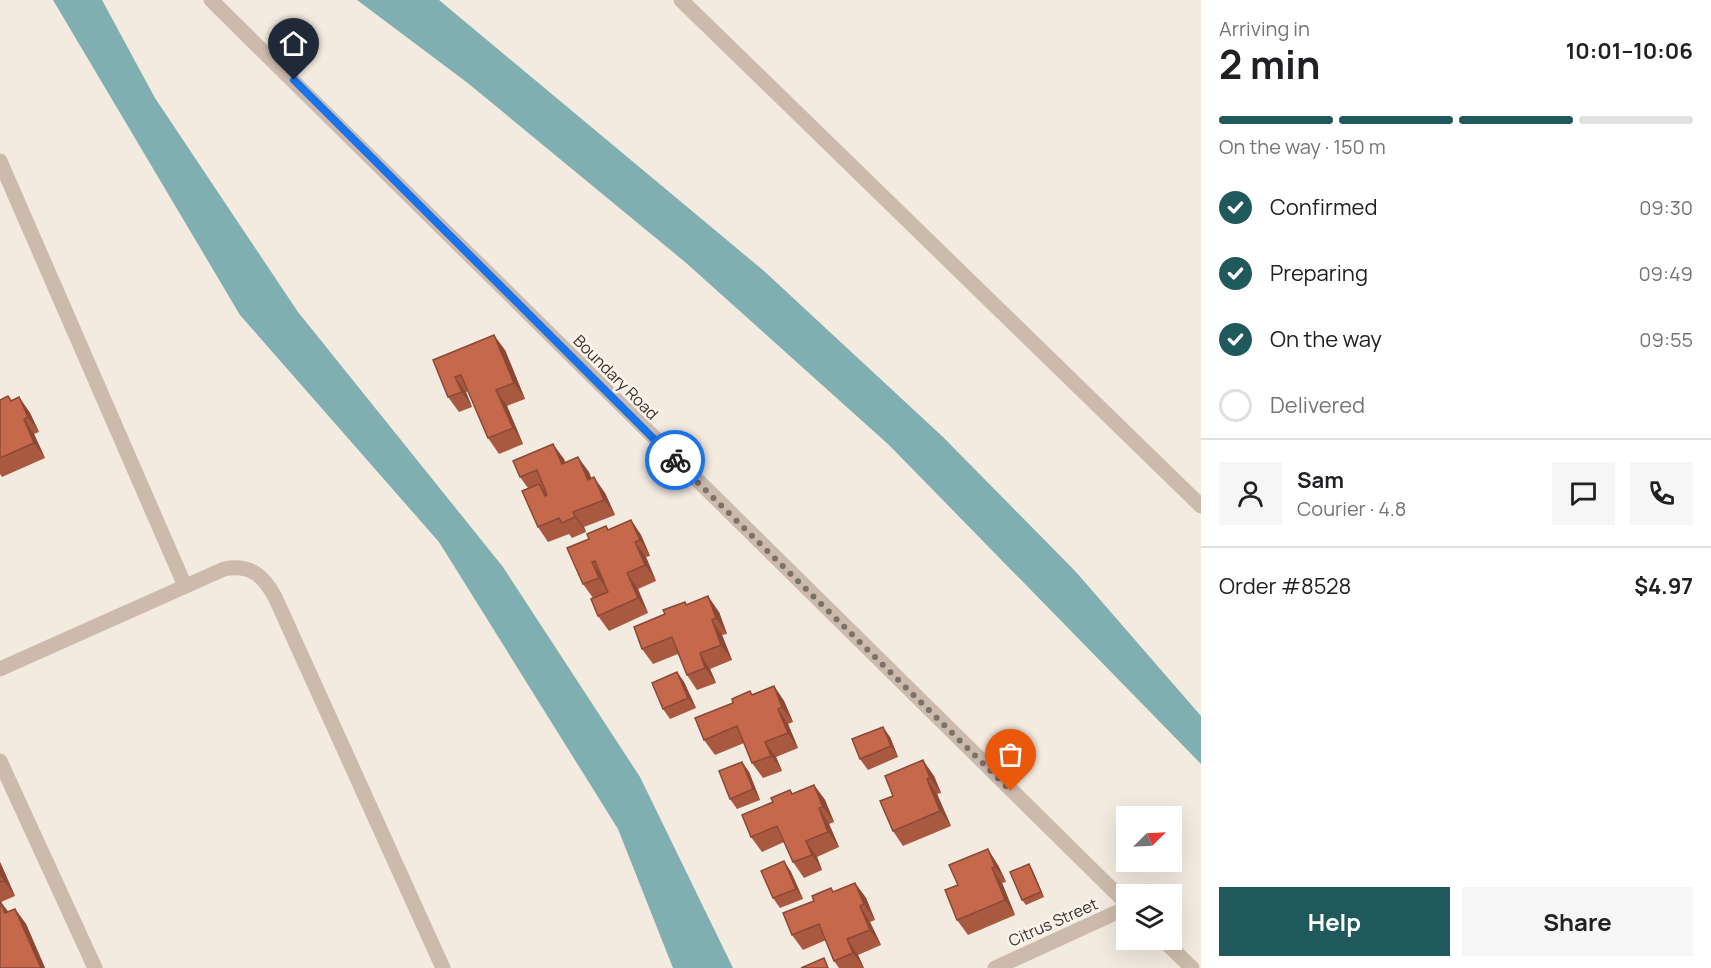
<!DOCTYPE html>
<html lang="en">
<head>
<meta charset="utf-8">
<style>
	body { margin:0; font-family:Manrope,sans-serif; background:#f6f6f6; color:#202124; height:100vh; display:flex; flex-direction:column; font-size:22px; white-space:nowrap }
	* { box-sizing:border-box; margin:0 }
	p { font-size:20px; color:#757577 }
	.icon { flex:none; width:33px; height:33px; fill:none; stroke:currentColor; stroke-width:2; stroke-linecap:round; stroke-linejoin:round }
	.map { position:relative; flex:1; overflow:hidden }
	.panel { display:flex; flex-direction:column; background:#fff; width:510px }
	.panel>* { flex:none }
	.needle { width:39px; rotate:66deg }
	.tools { position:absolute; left:1116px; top:806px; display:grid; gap:12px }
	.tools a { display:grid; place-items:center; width:66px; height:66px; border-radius:0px; background:#fff; box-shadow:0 6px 24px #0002; font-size:30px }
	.pin { position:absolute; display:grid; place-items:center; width:51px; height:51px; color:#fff; margin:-62px -26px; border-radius:50% 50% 50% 0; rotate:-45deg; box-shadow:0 0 6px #0007 }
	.pin .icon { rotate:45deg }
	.courier { position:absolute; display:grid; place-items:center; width:60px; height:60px; margin:-30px; border:4px solid #1a73e8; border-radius:50%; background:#fff; color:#222; box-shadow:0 2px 8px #0007 }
	.summary em { font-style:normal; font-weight:700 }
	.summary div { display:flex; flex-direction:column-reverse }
	.summary { display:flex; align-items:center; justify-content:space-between; height:102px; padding:0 18px }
	h1 { font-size:39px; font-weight:700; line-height:45px }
	.bar { display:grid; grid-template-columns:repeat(4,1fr); gap:9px 6px; align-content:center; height:72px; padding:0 18px }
	.bar i { height:8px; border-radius:4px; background:#e0e0e0 }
	.bar .on { background:#20595c }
	.bar p { grid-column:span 4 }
	.line { display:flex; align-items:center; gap:15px; padding:0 18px; border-top:2px solid #e0e0e0 }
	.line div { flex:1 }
	.round { display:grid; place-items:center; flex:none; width:63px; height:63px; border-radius:0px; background:#f6f6f6 }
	ol { padding:0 18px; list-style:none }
	li { display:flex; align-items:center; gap:18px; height:66px }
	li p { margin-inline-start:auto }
	li .icon { padding:6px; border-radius:50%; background:#20595c; color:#fff; stroke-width:4 }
	li:last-child { color:#757577 }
	li i { width:33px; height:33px; border:3px solid #e0e0e0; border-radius:50% }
	.action { display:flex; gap:12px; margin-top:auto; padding:12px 18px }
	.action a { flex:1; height:69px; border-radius:0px; background:#20595c; color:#fff; font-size:24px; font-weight:700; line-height:69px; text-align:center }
	.action a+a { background:#f6f6f6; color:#202124 }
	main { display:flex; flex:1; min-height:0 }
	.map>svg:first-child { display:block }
</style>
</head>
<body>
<main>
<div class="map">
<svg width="1201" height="968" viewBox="0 0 1201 968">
	<rect width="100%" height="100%" fill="#f3eae0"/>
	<g fill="#7fafb1">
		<path d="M53,0H102L155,98L298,312L503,567L640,777L733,968H673L618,829L439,542L240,315Z"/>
		<path d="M357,0H439L764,271L943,437L1076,572L1201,716V764L889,445L685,262L469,84Z"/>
	</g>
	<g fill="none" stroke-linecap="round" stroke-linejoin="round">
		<g stroke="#ccbaac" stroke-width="15">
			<path d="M211,0L1126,903"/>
			<path d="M681,0L1201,506"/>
			<path d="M0,161L185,586"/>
			<path d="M0,669L224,569C250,564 263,575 275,597L443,968"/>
			<path d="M0,761L95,968"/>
			<path d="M1162,939L1192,968"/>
			<path d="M995,968L1126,908"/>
		</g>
	</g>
	<g fill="#aa5941">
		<path d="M505,350L525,399L507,406L523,444L499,454L488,438L468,391L466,392L472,407L459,412L448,397L433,360Z"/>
		<path d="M19,397L30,413L39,432L34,434L45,458L2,477L0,474V400L12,401Z"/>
		<path d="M553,444L565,463L589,472L591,479L605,493L615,515L584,527L586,532L572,538L569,534L548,542L538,527L528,488L520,477Z"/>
		<path d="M631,520L641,535L650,556L646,557L656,581L638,589L648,613L609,631L598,616L593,598L583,584L589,539Z"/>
		<path d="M685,602L687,605L719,612L727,634L722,635L732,660L710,669L716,683L697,690L687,675L678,654L653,664L642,649L665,614Z"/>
		<path d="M677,672L684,682L696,708L670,719L663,709Z"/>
		<path d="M774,686L784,701L793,722L788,724L798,748L776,757L782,771L763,778L752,763L744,743L715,755L704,740L752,694Z"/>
		<path d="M890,737L898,757L868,770L860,759Z"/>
		<path d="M742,762L749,772L760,800L737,809L730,799Z"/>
		<path d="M934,776L941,793L937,794L951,826L903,846L893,831V796Z"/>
		<path d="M814,785L825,800L834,822L829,824L839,847L817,857L822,870L804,878L793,862L784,842L762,852L751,837L793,794Z"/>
		<path d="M784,861L791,872L803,899L780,908L773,898Z"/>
		<path d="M0,862L15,896L1,902L8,912L15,909L26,924L45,968H0Z"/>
		<path d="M998,865L1006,882L1002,883L1015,915L968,935L957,920L958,885Z"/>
		<path d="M1032,869L1044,897L1026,905L1022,900Z"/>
		<path d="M855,883L866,898L875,920L870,922L881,945L858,955L864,968H839L834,961L826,940L803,950L792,935L834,892Z"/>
	</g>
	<g fill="#8b4935">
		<path d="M494,335L505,350L525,399L514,383Z"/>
		<path d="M455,377L466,392L472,407L462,392Z"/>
		<path d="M496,390L507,406L523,444L513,428Z"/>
		<path d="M19,397L30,413L39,432L28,417Z"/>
		<path d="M24,419L34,434L45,458L34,443Z"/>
		<path d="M553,444L564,459L573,479L562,464Z"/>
		<path d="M578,457L589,472L598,495L588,480Z"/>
		<path d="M594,477L605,493L615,515L604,500Z"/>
		<path d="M539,484L550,499L545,496Z"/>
		<path d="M573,512L584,527L586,532L575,517Z"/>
		<path d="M631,520L641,535L650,556L640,540Z"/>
		<path d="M635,542L646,557L656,581L645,565Z"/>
		<path d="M592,562L603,578L609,593L599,578Z"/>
		<path d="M627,573L638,589L648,613L638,598Z"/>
		<path d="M708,596L719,612L727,634L716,618Z"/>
		<path d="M712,620L722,635L732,660L721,645Z"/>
		<path d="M700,653L710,669L716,683L705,668Z"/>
		<path d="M677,672L684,682L696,708L688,698Z"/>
		<path d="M774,686L784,701L793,722L782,707Z"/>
		<path d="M778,709L788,724L798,748L788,733Z"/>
		<path d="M883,727L890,737L898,757L891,746Z"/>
		<path d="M765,742L776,757L782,771L771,756Z"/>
		<path d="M923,760L934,776L941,793L930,778Z"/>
		<path d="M742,762L749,772L760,800L753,789Z"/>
		<path d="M927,779L937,794L951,826L940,811Z"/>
		<path d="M814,785L825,800L834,822L823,807Z"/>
		<path d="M819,808L829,824L839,847L828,832Z"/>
		<path d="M806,841L817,857L822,870L812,855Z"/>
		<path d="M988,849L998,865L1006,882L995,867Z"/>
		<path d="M784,861L791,872L803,899L796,889Z"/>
		<path d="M0,862L15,896L4,881L0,872Z"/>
		<path d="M1029,864L1032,869L1044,897L1041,892Z"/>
		<path d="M992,868L1002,883L1015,915L1005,900Z"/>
		<path d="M855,883L866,898L875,920L864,904Z"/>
		<path d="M0,901L10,914L5,913Z"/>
		<path d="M860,906L870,922L881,945L870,930Z"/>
		<path d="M15,909L26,924L45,968H41Z"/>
		<path d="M847,939L858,955L864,968L853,953Z"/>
	</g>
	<g fill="#c6684c" stroke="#8b4935" stroke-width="1.5">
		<path d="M494,335L514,383L496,390L513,428L488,438L461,375L455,377L462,392L448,397L433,360Z"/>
		<path d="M8,396L11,401L19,397L28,417L24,419L34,443L0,458V400Z"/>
		<path d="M553,444L562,464L578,457L588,480L594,477L604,500L573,512L575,517L562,523L559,518L538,527L522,491L539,484L545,496L547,495L537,470L520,477L513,461Z"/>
		<path d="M631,520L640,540L635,542L645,565L627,573L638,598L598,616L591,599L608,592L595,561L592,562L599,578L583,584L567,548L589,539L587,534L606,526L608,530Z"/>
		<path d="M708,596L716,618L712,620L721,645L700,653L705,668L687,675L672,637L642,649L634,627L665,614L663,610L685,602L686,605Z"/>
		<path d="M677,672L688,698L663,709L652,683Z"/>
		<path d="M774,686L782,707L778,709L788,733L765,742L771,756L752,763L737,726L704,740L695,718L733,703L732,699L750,691L752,695Z"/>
		<path d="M883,727L891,746L860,759L852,739Z"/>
		<path d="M923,760L930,778L927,779L940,811L893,831L880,801L893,796L885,776Z"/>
		<path d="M742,762L753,789L730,799L719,771Z"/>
		<path d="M814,785L823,807L819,808L828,832L806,841L812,855L793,862L777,826L751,837L742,815L773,802L771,798L790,790L792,794Z"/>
		<path d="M988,849L995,867L992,868L1005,900L957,920L945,890L958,885L949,865Z"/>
		<path d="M784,861L796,889L773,898L761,871Z"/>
		<path d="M1029,864L1041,892L1022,900L1010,872Z"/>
		<path d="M0,872L4,881L0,882Z"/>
		<path d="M855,883L864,904L860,906L870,930L847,939L853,953L834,961L819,924L792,935L783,913L814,901L812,896L831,888L833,892Z"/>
		<path d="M0,901L5,913L15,909L41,968H0Z"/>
		<path d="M824,958L828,968H801Z"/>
	</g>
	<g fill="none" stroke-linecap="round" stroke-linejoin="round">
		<path stroke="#7b706a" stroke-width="6" stroke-dasharray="0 10.8" d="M675,460L1011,791"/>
		<path stroke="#1a73e8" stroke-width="8" d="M294,80L675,460"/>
	</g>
	<g text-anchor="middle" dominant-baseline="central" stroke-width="5" stroke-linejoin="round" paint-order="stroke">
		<g font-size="16" fill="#3a2f2b" stroke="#fbf4ed">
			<text transform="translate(616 377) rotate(45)">Boundary Road</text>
			<text transform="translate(1053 922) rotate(-24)">Citrus Street</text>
		</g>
	</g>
</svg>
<div class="tools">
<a><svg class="needle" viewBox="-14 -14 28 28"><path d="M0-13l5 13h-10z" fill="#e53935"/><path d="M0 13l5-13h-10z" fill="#757577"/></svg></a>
<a><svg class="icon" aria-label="layers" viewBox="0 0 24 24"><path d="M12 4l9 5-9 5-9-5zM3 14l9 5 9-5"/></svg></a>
</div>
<div class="pin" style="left:1011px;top:791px;background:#ea580c"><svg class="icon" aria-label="bag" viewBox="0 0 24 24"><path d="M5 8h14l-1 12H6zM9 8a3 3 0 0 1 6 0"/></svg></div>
<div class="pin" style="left:294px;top:80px;background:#1f2937"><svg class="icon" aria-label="home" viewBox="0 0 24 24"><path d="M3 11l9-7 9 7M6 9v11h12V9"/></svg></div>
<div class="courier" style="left:675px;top:460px"><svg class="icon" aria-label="bike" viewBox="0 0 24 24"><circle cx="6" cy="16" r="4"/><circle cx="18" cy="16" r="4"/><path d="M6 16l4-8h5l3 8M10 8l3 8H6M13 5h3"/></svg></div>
</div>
<section class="panel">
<div class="summary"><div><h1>2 min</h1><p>Arriving in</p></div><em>10:01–10:06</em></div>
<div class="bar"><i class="on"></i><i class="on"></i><i class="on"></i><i></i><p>On the way · 150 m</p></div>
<ol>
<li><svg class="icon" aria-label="check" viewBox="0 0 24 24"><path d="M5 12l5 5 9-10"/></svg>Confirmed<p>09:30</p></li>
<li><svg class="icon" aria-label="check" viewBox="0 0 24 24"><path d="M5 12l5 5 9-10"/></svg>Preparing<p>09:49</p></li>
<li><svg class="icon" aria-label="check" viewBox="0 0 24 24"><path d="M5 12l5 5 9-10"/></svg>On the way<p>09:55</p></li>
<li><i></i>Delivered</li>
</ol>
<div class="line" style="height:108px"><a class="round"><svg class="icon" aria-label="person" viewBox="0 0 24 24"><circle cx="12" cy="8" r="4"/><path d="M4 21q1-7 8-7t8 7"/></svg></a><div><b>Sam</b><p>Courier · 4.8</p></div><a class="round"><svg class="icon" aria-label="chat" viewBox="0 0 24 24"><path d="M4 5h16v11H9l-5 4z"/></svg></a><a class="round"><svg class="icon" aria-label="phone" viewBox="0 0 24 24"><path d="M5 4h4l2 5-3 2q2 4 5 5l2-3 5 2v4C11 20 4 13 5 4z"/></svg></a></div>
<div class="line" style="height:78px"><div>Order #8528</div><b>$4.97</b></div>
<div class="action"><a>Help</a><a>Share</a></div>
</section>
</main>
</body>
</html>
